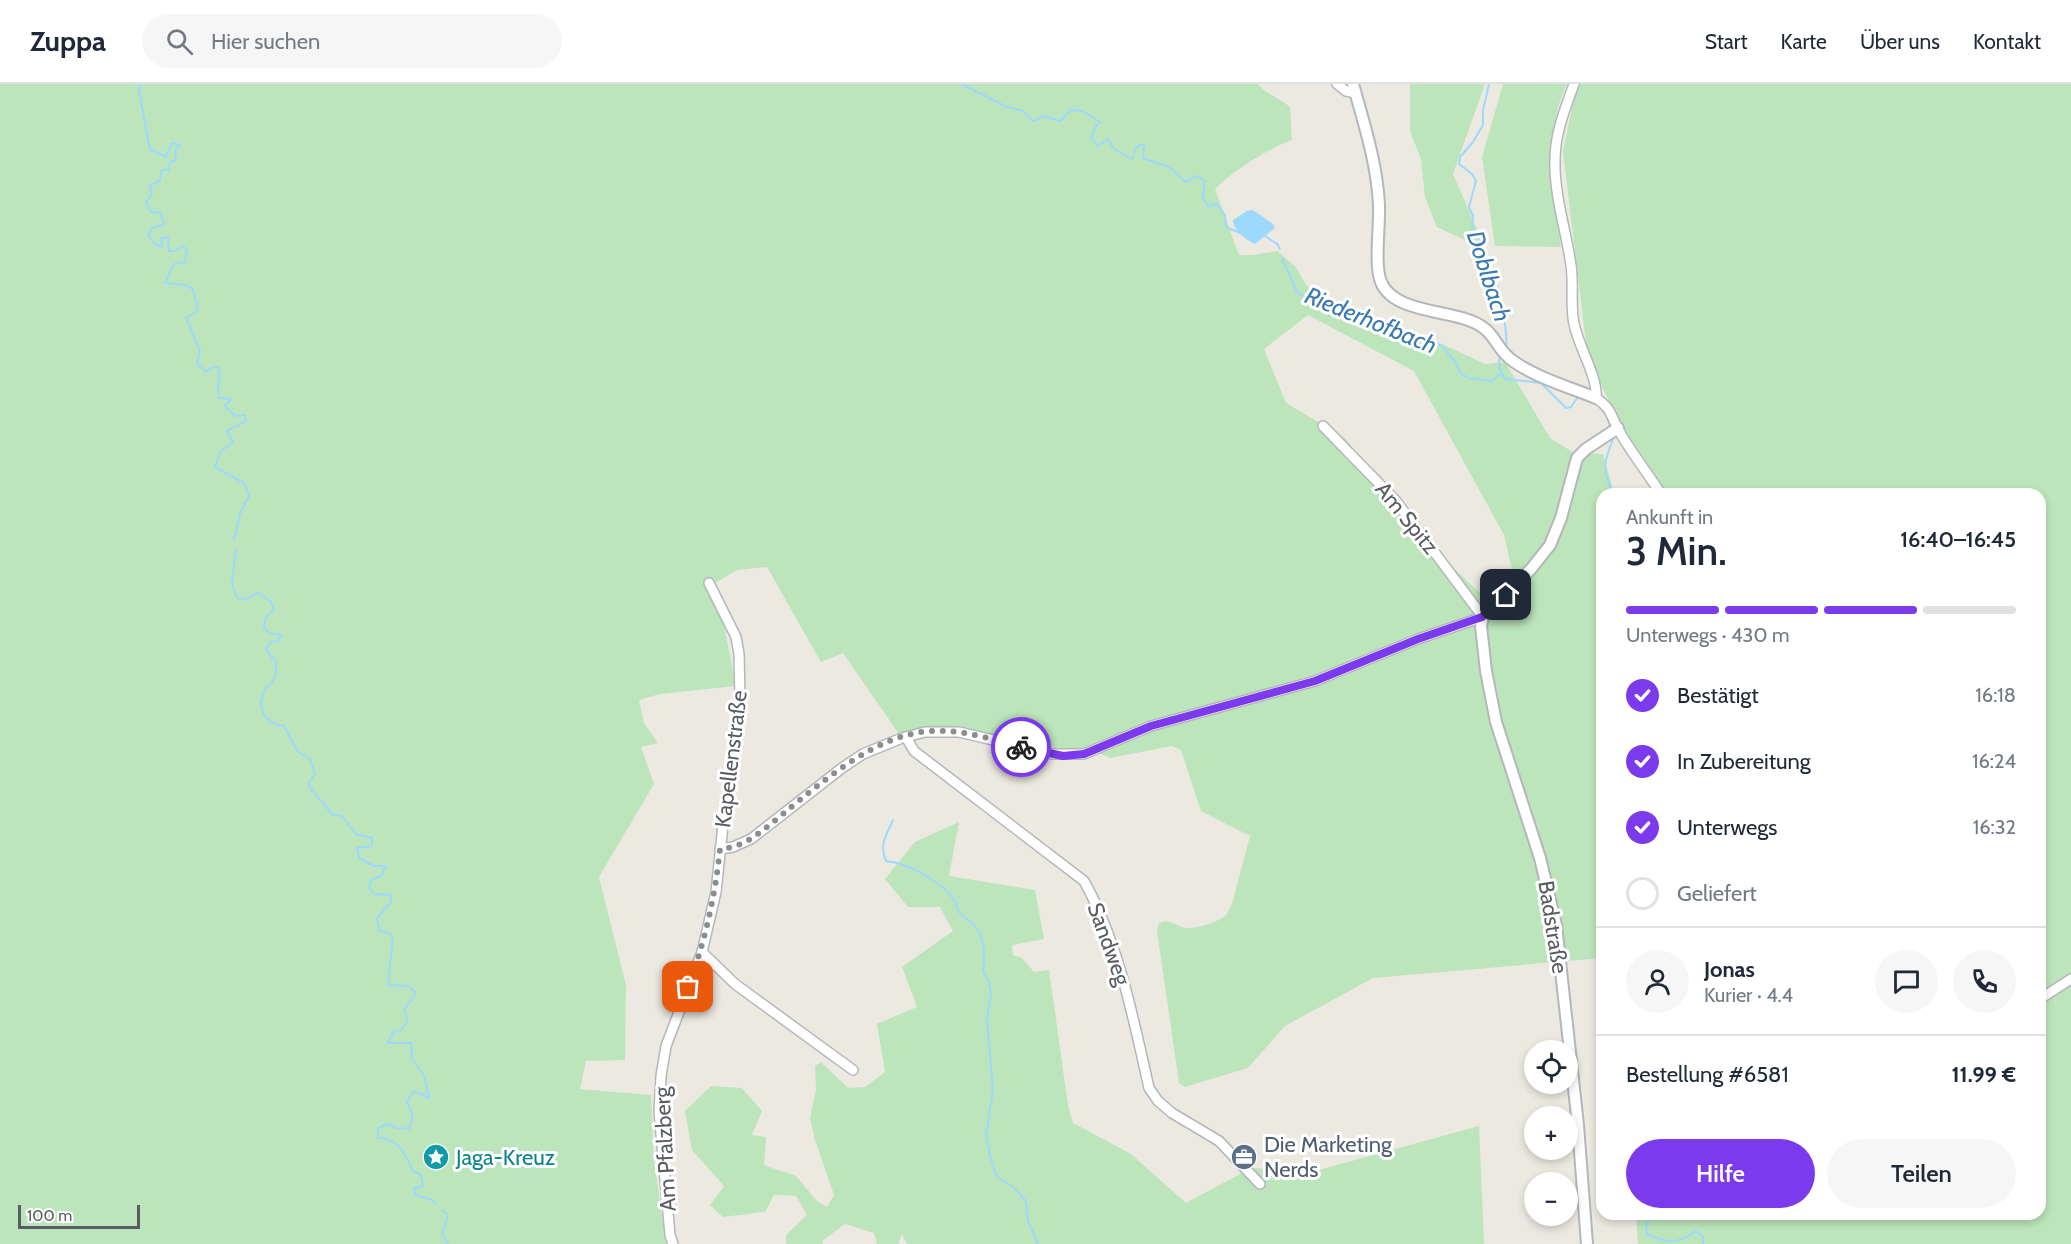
<!DOCTYPE html>
<html lang="de">
<head>
<meta charset="utf-8">
<style>
	body { margin:0; font-family:Cabin,sans-serif; background:#f6f6f7; color:#1f2937; height:100vh; display:flex; flex-direction:column; font-size:22px; white-space:nowrap }
	* { box-sizing:border-box; margin:0 }
	p { font-size:20px; color:#747a83 }
	.icon { flex:none; width:33px; height:33px; fill:none; stroke:currentColor; stroke-width:2; stroke-linecap:round; stroke-linejoin:round }
	.map { position:relative; flex:1; overflow:hidden }
	.sheet { position:absolute; left:1596px; top:404px; width:450px; height:732px; display:flex; flex-direction:column; background:#fff; border-radius:18px; box-shadow:0 3px 9px #0003 }
	.sheet>* { flex:none }
	.controls { position:absolute; left:1524px; top:956px; display:grid; gap:12px }
	.controls a { display:grid; place-items:center; width:54px; height:54px; border-radius:50%; background:#fff; box-shadow:0 3px 9px #0003; font-size:30px }
	.scale { position:absolute; left:18px; bottom:15px; width:122px; box-sizing:border-box; padding-left:6px; border:3px solid #595d62; border-top:0; font-size:16px; line-height:21px; white-space:nowrap; color:#595d62; -webkit-text-stroke:4px #fff; paint-order:stroke }
	.pin { position:absolute; display:grid; place-items:center; width:51px; height:51px; color:#fff; margin:-26px; border-radius:12px; box-shadow:0 3px 9px #0006 }
	.courier { position:absolute; display:grid; place-items:center; width:60px; height:60px; margin:-30px; border:4px solid #7c3aed; border-radius:50%; background:#fff; color:#222; box-shadow:0 2px 8px #0007 }
	.headline em { font-style:normal; font-weight:600 }
	.headline div { display:flex; flex-direction:column-reverse }
	.headline { display:flex; align-items:center; justify-content:space-between; height:102px; padding:0 30px }
	h1 { font-size:39px; font-weight:600; line-height:45px }
	.bar { display:grid; grid-template-columns:repeat(4,1fr); gap:9px 6px; align-content:center; height:72px; padding:0 30px }
	.bar i { height:8px; border-radius:4px; background:#e0e1e3 }
	.bar .on { background:#7c3aed }
	.bar p { grid-column:span 4 }
	.line { display:flex; align-items:center; gap:15px; padding:0 30px; border-top:2px solid #e0e1e3 }
	.line div { flex:1 }
	.round { display:grid; place-items:center; flex:none; width:63px; height:63px; border-radius:32px; background:#f6f6f7 }
	ol { padding:0 30px; list-style:none }
	li { display:flex; align-items:center; gap:18px; height:66px }
	li p { margin-inline-start:auto }
	li .icon { padding:6px; border-radius:50%; background:#7c3aed; color:#fff; stroke-width:4 }
	li:last-child { color:#747a83 }
	li i { width:33px; height:33px; border:3px solid #e0e1e3; border-radius:50% }
	.cta { display:flex; gap:12px; margin-top:auto; padding:12px 30px }
	.cta a { flex:1; height:69px; border-radius:36px; background:#7c3aed; color:#fff; font-size:24px; font-weight:600; line-height:69px; text-align:center }
	.cta a+a { background:#f6f6f7; color:#1f2937 }
	header { display:flex; align-items:center; gap:36px; box-sizing:border-box; height:84px; padding:0 30px; background:#fff; border-bottom:2px solid #e0e1e3 }
	header strong { font-size:28px }
	nav { display:flex; gap:33px; margin-inline-start:auto; font-size:21px }
	.search { width:420px; height:54px; background:#f6f6f7; display:flex; align-items:center; gap:15px; box-sizing:border-box; padding:0 21px; border-radius:33px; color:#747a83; font-size:22px }
	.map>svg:first-child { display:block }
</style>
</head>
<body>
<header>
<strong>Zuppa</strong>
<div class="search"><svg class="icon" aria-label="search" viewBox="0 0 24 24"><circle cx="10" cy="10" r="6"/><path d="M15 15l6 6"/></svg>Hier suchen</div>
<nav><a>Start</a><a>Karte</a><a>Über uns</a><a>Kontakt</a></nav>
</header>
<div class="map">
<svg width="2071" height="1160" viewBox="0 0 2071 1160">
	<rect width="100%" height="100%" fill="#ece9e0"/>
	<g fill="#bde5bb" fill-rule="evenodd">
		<path d="M0,0H1258C1267,11 1280,14 1290,23L1292,56C1269,64 1231,88 1215,105L1239,171H1253L1277,167L1295,182L1307,202L1323,213L1345,220L1407,248L1433,256L1485,280L1505,278L1550,354L1574,369L1603,370L1614,409L1602,410V874L1373,894L1285,942L1248,984L1185,1003L1179,999L1157,847L1159,839C1169,834 1176,842 1186,844C1195,845 1219,838 1226,831C1227,831 1230,823 1231,823L1250,752L1201,727L1181,666L1172,662L1110,674L1094,667L1091,663L1054,667L957,643L920,645L899,650L843,569L821,578L767,483L737,486L710,502L723,536L736,602L660,610L639,616L644,639L658,659L641,663L654,700L599,793L626,901L625,976L586,977L580,1005L651,1011L654,1076L666,1160H0ZM1308,231L1414,287L1504,451L1512,486L1505,505L1496,514L1483,512L1426,458L1345,354L1286,319L1264,265Z"/>
		<path d="M1410,0H1485L1453,90L1486,166L1437,143L1425,113L1421,75L1410,47Z"/>
		<path d="M1503,0H1567C1542,52 1553,108 1561,163L1495,162L1482,73Z"/>
		<path d="M1577,0H2071V1160H1638L1636,1130H2040V410L1657,409L1588,276L1563,67Z"/>
		<path d="M959,738L949,792L1035,806L1044,855L1012,861L1013,871L1022,874L1034,888L1049,886L1068,1021L1073,1039L1131,1070L1186,1119L1251,1084L1315,1087L1479,1042L1484,1160H907L902,1150L898,1160H877L874,1149L845,1140L822,1157L823,1160H786V1151L807,1131L796,1112L774,1111L765,1128L723,1133L710,1121L724,1102L692,1066L685,1027L711,1002L742,1004L762,1027L752,1051L766,1053L764,1081L796,1092L817,1117L827,1123L834,1111L815,1056L810,1034L816,1006L815,982L821,978L848,1004L865,1003L885,988L877,940L917,923L902,883L953,847L940,823H908L885,795L915,758Z"/>
	</g>
	<path fill="#9dd9ff" d="M1253,126L1273,140L1275,144L1255,160C1246,156 1233,146 1233,136L1247,127Z"/>
	<g fill="none" stroke-linecap="round" stroke-linejoin="round">
		<g stroke="#9dd9ff" stroke-width="2">
			<path d="M141,0L139,7L150,65L166,73L172,59L180,61L175,67L176,76L170,78L169,85L161,87L160,97L150,101L152,110L146,118L151,128L161,129L164,141L152,144L148,151L156,161L162,163L161,154L168,153L169,167H175L183,162L187,166L185,178L174,180L165,199L185,201L193,205L198,226L186,234L200,267L197,280L206,288L212,283L219,284C221,294 216,304 219,314L231,315L225,322L235,332L245,331L246,337L227,347L233,358L220,368L215,383L244,399L249,412L240,429L234,456"/>
			<path d="M962,0L1007,23L1023,27L1033,37L1044,32L1060,37L1071,26L1083,27L1100,38L1094,45L1092,54L1098,62L1108,55L1114,65L1132,75L1136,63L1144,60L1143,74L1169,83L1186,98L1197,92L1205,97L1203,113L1208,122L1217,120L1225,131L1226,143L1240,149"/>
			<path d="M1489,0L1483,26V41L1473,58L1460,73L1459,80L1472,90L1476,97L1469,123L1473,132L1472,141L1478,156L1480,177C1485,181 1490,185 1493,191C1500,204 1508,249 1506,263"/>
			<path d="M1265,152L1277,160L1280,165"/>
			<path d="M1282,174L1298,210L1345,227L1354,233H1364L1373,236L1383,245H1395L1442,262L1457,280L1460,289L1469,294L1492,297L1500,290"/>
			<path d="M1501,270C1497,278 1500,289 1505,295L1541,299L1566,324L1571,323L1577,314L1582,313"/>
			<path d="M1607,332L1610,343"/>
			<path d="M1613,355C1603,381 1602,384 1613,410"/>
			<path d="M236,465L232,501L237,514L247,515L258,508L271,518L274,526L266,533L264,543L269,549L281,551L279,556L271,558L266,566L276,578C275,582 277,589 275,593C274,597 269,601 266,604C255,622 264,640 284,642L297,667L310,675L315,690L309,698L310,704L333,731L342,732L356,750L372,754V762L357,764L359,774L374,782H386L381,792L371,796L369,803L374,810L391,811V818L377,834L379,847L389,849L393,854L388,901L409,902L416,909L404,926L408,937L401,946L393,948L388,959H411L412,975L424,992L429,1014L414,1007L407,1018L413,1031L409,1045L397,1044L387,1040L378,1044V1054C398,1053 406,1071 413,1087L421,1091L423,1102L414,1104L415,1111L430,1115L436,1120"/>
			<path d="M893,736C886,751 879,761 886,777C908,779 945,799 956,819C957,822 957,825 959,828C962,832 969,836 973,840C985,852 985,872 983,888L989,897L991,909L987,936L993,1006L986,1051L990,1072L997,1093L1013,1103L1026,1117L1028,1137L1038,1160"/>
			<path d="M442,1126L448,1131L442,1150L448,1160"/>
			<path d="M1654,1130L1646,1141L1647,1150C1667,1160 1678,1160 1696,1147L1703,1153V1160"/>
		</g>
		<g stroke="#b3b7bb" stroke-width="12">
			<g id="minor">
				<path d="M1337,0L1346,7L1356,9"/>
				<path d="M1574,0C1565,25 1555,49 1555,76C1554,111 1566,146 1571,181C1574,201 1570,221 1574,240C1579,264 1598,293 1596,314C1610,323 1611,331 1618,345C1630,367 1647,388 1661,410"/>
				<path d="M906,653L914,667L1084,797C1119,860 1133,933 1149,1004L1158,1017L1172,1029L1219,1057L1260,1100"/>
				<path d="M720,765L733,763L751,755L842,684L863,670L902,654L925,648H959L1052,670H1084L1151,642L1315,597L1418,555L1483,533L1396,417L1323,342"/>
				<path d="M702,868L735,900L853,986"/>
				<path d="M2040,915L2071,895"/>
				<path d="M673,1160L670,1151L659,1027L661,992L666,962L702,868L716,808L723,741L738,649L740,615L739,570L736,553L709,499"/>
			</g>
		</g>
		<g stroke="#b3b7bb" stroke-width="14">
			<g id="tertiary">
				<path d="M1353,0C1364,40 1377,79 1379,121C1380,141 1374,181 1381,198C1393,228 1446,226 1471,237C1497,247 1494,264 1513,277C1537,294 1569,303 1596,314"/>
				<path d="M1587,1160L1578,1041L1556,841L1540,774L1496,638L1486,587L1481,542L1483,533L1490,524L1506,511L1531,485L1550,461L1561,434L1577,374L1586,365L1618,344"/>
			</g>
		</g>
		<use href="#minor" stroke="#fff" stroke-width="9"/>
		<use href="#tertiary" stroke="#fff" stroke-width="10"/>
	</g>
	<g fill="none" stroke-linecap="round" stroke-linejoin="round">
		<path stroke="#8c8e8e" stroke-width="6" stroke-dasharray="0 10.8" d="M688,903C705,858 715,813 720,765C746,763 763,746 783,730C824,696 880,647 936,647C965,646 994,656 1021,663"/>
		<path stroke="#7c3aed" stroke-width="8" d="M1021,663L1063,672L1084,670L1151,642L1315,597L1418,555L1482,533L1506,511"/>
	</g>
	<defs>
		<g id="sight-disc" transform="scale(1.35)"><circle r="9.5" fill="#0f9aa8" stroke="#fff"/><path d="M0-6L1.8-2.2L6-1.7L2.9 1.2L3.7 5.4L0 3.3L-3.7 5.4L-2.9 1.2L-6-1.7L-1.8-2.2Z" fill="#fff"/></g>
		<g id="office-disc" transform="scale(1.35)"><circle r="9.5" fill="#5c6f8a" stroke="#fff"/><path d="M-6-3h4V-5.5h4V-3h4V5H-6ZM-1-4.5V-3h2v-1.5ZM-6 0V1H6V0Z" fill="#fff"/></g>
	</defs>
	<g fill-rule="evenodd">
		<use href="#sight-disc" x="436" y="1073"/>
		<use href="#office-disc" x="1244" y="1073"/>
	</g>
	<g text-anchor="middle" dominant-baseline="central" stroke-width="6" stroke-linejoin="round" paint-order="stroke">
		<g font-size="22" fill="#595d62" stroke="#fff">
			<text transform="translate(1407 434) rotate(51)">Am Spitz</text>
			<text transform="translate(731 675) rotate(-83)">Kapellenstraße</text>
			<text transform="translate(1553 843) rotate(81)">Badstraße</text>
			<text transform="translate(1109 860) rotate(70)">Sandweg</text>
			<text transform="translate(665 1065) rotate(-93)">Am Pfalzberg</text>
		</g>
		<g font-size="22" fill="#4e5e75" stroke="#fff" text-anchor="start">
			<text x="1264" y="1060">Die Marketing<tspan x="1264" dy="25">Nerds</tspan></text>
		</g>
		<g font-size="22" fill="#0d838f" stroke="#fff" text-anchor="start">
			<text x="456" y="1073">Jaga-Kreuz</text>
		</g>
		<g font-size="24" font-style="italic" fill="#3a79b2" stroke="#fff">
			<text transform="translate(1489 192) rotate(72)">Doblbach</text>
			<text transform="translate(1371 236) rotate(22)">Riederhofbach</text>
		</g>
	</g>
</svg>
<div class="controls">
<a><svg class="icon" aria-label="locate" viewBox="0 0 24 24"><circle cx="12" cy="12" r="6"/><path d="M12 2v4M12 18v4M2 12h4M18 12h4"/></svg></a>
<a>+</a>
<a>−</a>
</div>
<div class="scale">100 m</div>
<div class="pin" style="left:688px;top:903px;background:#ea580c"><svg class="icon" aria-label="bag" viewBox="0 0 24 24"><path d="M5 8h14l-1 12H6zM9 8a3 3 0 0 1 6 0"/></svg></div>
<div class="pin" style="left:1506px;top:511px;background:#1f2937"><svg class="icon" aria-label="home" viewBox="0 0 24 24"><path d="M3 11l9-7 9 7M6 9v11h12V9"/></svg></div>
<div class="courier" style="left:1021px;top:663px"><svg class="icon" aria-label="bike" viewBox="0 0 24 24"><circle cx="6" cy="16" r="4"/><circle cx="18" cy="16" r="4"/><path d="M6 16l4-8h5l3 8M10 8l3 8H6M13 5h3"/></svg></div>
<section class="sheet">
<div class="headline"><div><h1>3 Min.</h1><p>Ankunft in</p></div><em>16:40–16:45</em></div>
<div class="bar"><i class="on"></i><i class="on"></i><i class="on"></i><i></i><p>Unterwegs · 430 m</p></div>
<ol>
<li><svg class="icon" aria-label="check" viewBox="0 0 24 24"><path d="M5 12l5 5 9-10"/></svg>Bestätigt<p>16:18</p></li>
<li><svg class="icon" aria-label="check" viewBox="0 0 24 24"><path d="M5 12l5 5 9-10"/></svg>In Zubereitung<p>16:24</p></li>
<li><svg class="icon" aria-label="check" viewBox="0 0 24 24"><path d="M5 12l5 5 9-10"/></svg>Unterwegs<p>16:32</p></li>
<li><i></i>Geliefert</li>
</ol>
<div class="line" style="height:108px"><a class="round"><svg class="icon" aria-label="person" viewBox="0 0 24 24"><circle cx="12" cy="8" r="4"/><path d="M4 21q1-7 8-7t8 7"/></svg></a><div><b>Jonas</b><p>Kurier · 4.4</p></div><a class="round"><svg class="icon" aria-label="chat" viewBox="0 0 24 24"><path d="M4 5h16v11H9l-5 4z"/></svg></a><a class="round"><svg class="icon" aria-label="phone" viewBox="0 0 24 24"><path d="M5 4h4l2 5-3 2q2 4 5 5l2-3 5 2v4C11 20 4 13 5 4z"/></svg></a></div>
<div class="line" style="height:78px"><div>Bestellung #6581</div><b>11.99 €</b></div>
<div class="cta"><a>Hilfe</a><a>Teilen</a></div>
</section>
</div>
</body>
</html>
